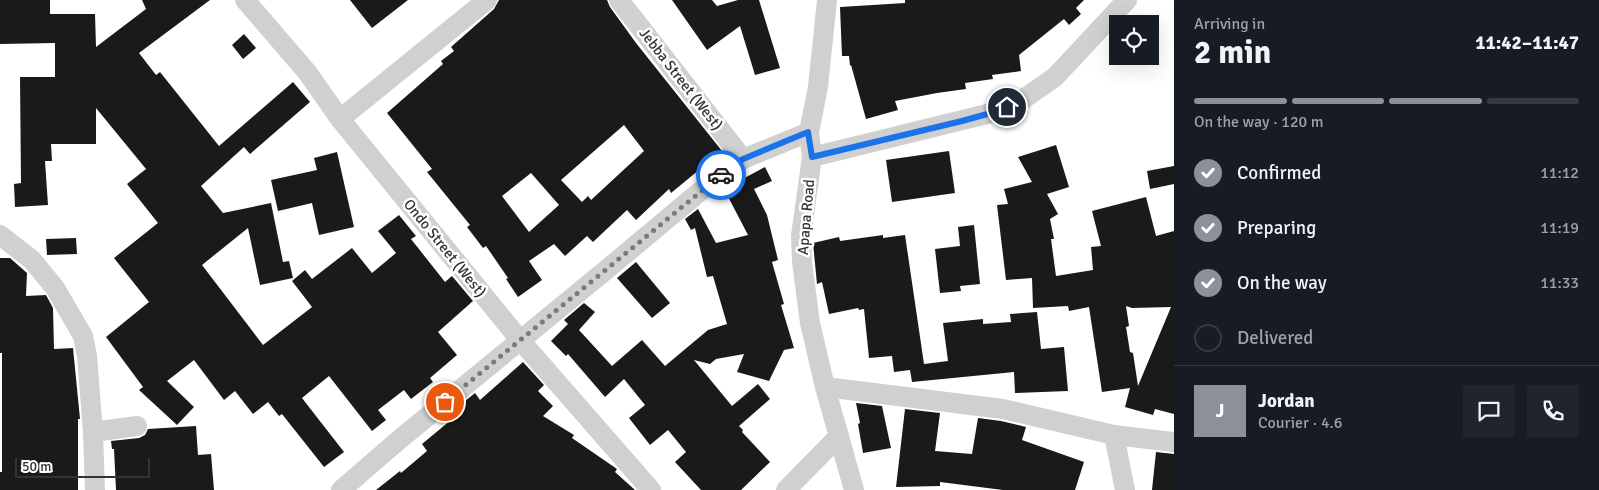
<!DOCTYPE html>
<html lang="en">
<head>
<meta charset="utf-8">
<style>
	body { margin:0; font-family:Signika,sans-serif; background:#20242c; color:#f1f3f6; height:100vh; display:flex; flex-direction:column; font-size:19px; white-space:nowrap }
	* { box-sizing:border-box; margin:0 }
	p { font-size:16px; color:#9ea1a6 }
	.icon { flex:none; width:28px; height:28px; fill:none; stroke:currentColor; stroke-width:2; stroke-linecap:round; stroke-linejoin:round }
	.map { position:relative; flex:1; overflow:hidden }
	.details { display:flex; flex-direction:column; background:#171b24; width:425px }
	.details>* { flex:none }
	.buttons { position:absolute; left:1109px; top:15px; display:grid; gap:10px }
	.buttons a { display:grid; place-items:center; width:50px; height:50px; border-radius:0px; background:#171b24; box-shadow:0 5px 20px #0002; font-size:25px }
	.scale { position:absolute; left:15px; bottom:12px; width:135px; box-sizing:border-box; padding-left:5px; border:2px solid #333; border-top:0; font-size:14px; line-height:18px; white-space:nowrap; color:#333; -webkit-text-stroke:4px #fff; paint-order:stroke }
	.pin { position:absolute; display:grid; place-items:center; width:42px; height:42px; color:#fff; margin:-21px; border:2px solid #fff; border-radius:50%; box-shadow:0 1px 5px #0007 }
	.courier { position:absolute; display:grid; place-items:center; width:50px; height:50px; margin:-25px; border:4px solid #1a73e8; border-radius:50%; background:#fff; color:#222; box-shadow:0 1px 6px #0007 }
	.overview em { font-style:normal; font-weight:700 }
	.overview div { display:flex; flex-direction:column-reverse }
	.overview { display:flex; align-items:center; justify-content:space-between; height:85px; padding:0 20px }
	h1 { font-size:32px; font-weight:700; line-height:38px }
	.bar { display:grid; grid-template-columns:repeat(4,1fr); gap:8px 5px; align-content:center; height:60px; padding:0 20px }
	.bar i { height:6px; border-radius:4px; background:#363941 }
	.bar .current { background:#8c9099 }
	.bar p { grid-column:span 4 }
	.line { display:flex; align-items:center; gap:12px; padding:0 20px; border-top:1px solid #363941 }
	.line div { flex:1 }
	.round { display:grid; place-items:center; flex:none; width:52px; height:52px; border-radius:0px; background:#20242c }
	ol { padding:0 20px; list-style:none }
	li { display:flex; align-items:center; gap:15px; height:55px }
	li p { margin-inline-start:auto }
	li .icon { padding:5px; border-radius:50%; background:#8c9099; color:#fff; stroke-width:4 }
	li:last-child { color:#9ea1a6 }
	li i { width:28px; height:28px; border:2px solid #363941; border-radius:50% }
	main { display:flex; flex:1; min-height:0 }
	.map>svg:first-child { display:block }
</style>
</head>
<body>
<main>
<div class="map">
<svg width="1174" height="490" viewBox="0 0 1174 490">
	<rect width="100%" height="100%" fill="#fff"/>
	<g fill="#1a1a1a" fill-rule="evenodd">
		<path d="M0,0H50V14H95L96,47L146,9L142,0H210L139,53L156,75L160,72L219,146L293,82L310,102L250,154L244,147L201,186L223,213L271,203L283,262L289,261L293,278L260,285L248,228L202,265L263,345L312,307L292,281L305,270L312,279L352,248L372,273L396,253L378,231L399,215L416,236L411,239L445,282L452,276L473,301L438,332L457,355L430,378L433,382L411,399L404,390L378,410L386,420L372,431L329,376L302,398L344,452L324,467L282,414L279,416L268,402L253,414L235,391L224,400L194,360L167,381L194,407L177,425L139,390L143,387L106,337L149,302L114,258L158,223L127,184L146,169L96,108V144H51L52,161H45L48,205L15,207L14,184L21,183L20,77H55V43L0,44Z"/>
		<path d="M350,0H408L372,28Z"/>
		<path d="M499,0H607L610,7L636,43L722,151L671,193L669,189L636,220L627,210L593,242L587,236L565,256L554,244L529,261L542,280L518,297L506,279L508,278L486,246L483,248L467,227L470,225L427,172L432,169L387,113L443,64L441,61L454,51L451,47L494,9ZM624,125L644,151L591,200L588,196L582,202L561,180ZM531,173L559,205L529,232L502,196Z"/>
		<path d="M672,0H712L717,6L738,0H759L780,68L755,75L740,26L707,50Z"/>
		<path d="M905,0H1084L1076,8L1081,14L1069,25L1064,19L1019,55L1021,71L992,75L993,79L965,83L966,89L937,93L895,101L898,110L866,119L851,65L850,66L849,56H842L840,7L905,3Z"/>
		<path d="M244,34L256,48L243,59L232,45Z"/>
		<path d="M1056,145L1069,187L1047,194L1058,214L1050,219L1054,239H1051L1056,276L1093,270L1091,247L1101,246L1092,211L1146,197L1156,236L1174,231V414L1155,409L1153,415L1125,407L1130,388L1102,392L1089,307L1069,311L1068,306L1033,308L1032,278L1006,280L997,205L1008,204L1004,189L1032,182L1018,157ZM1126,306L1132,308L1171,307L1138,386L1133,353L1130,352L1126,327L1129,326Z"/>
		<path d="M949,151L955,193L892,202L886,160Z"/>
		<path d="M337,152L354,227L319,235L312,203L278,211L271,180L317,170L314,158Z"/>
		<path d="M1174,166V184L1150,189L1147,171Z"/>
		<path d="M765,167L772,181L754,189L767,215L778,260L772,262L784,304L781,305L794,348L784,350L769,381L737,372L744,354L716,359L710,364L694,360L732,406L758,384L770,399L739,426L743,430L742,432L770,462L741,490H701L675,462L686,452L668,430L650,445L629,418L645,405L624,379L605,397L568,354L566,356L551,341L568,324L564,320L584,303L595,312L579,330L612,366L642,340L665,366L708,330L727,324L713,276L707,277L695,228L691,230L685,219L698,209L716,243L748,235L724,189Z"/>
		<path d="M974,225L980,284L960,286L961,291L940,293L935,249L960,246L958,227Z"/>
		<path d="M883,235V238L905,235L924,364L948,361L943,323L983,319V324L1011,322L1010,314L1037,312L1041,349L1064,347L1068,391L1015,393L1014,372L912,382L910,370L894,372L892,356L869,358L864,309L859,310L858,308L829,314L822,282L817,284L813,243L839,237L840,241Z"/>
		<path d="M76,238L77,254L47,255L46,239Z"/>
		<path d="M0,258H10L27,273L26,296L46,295L53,308L54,349L73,348L80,419H78V490H0V472H2V353H0Z"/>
		<path d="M636,262L670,303L652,318L617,278Z"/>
		<path d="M523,362L544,385L538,391L553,406L543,416L574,435L572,438L617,469L615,472L635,490H376L400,471L401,473L427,451L422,444L457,415L454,410L475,393L480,400Z"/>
		<path d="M856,403L882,406L891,448L863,453L858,424L860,423Z"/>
		<path d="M905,409L940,413L935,451L972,454L978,418L1001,421L1026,427L1022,440L1084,462L1075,490H1003L940,482V486L896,487Z"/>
		<path d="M196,426L198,455L211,454L214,490H116L114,449H112L111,441L139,438L145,435L148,429Z"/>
		<path d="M1156,452L1174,454V490H1152Z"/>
	</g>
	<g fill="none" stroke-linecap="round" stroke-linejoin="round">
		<g stroke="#d0d0d0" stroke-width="20">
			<path d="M245,0L307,72L340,119L520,340L651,490"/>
			<path d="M619,0L743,159"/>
			<path d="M827,0L818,87L809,132L812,157L801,236L802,262L810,323L825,387L854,490"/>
			<path d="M340,119L487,0"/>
			<path d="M812,157L991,113L1022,100L1055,77L1127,0"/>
			<path d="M0,235L32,260L55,288L83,336L87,356L93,432L137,426"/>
			<path d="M825,387L1003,409L1114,435L1174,442"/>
			<path d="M93,432L95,490"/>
			<path d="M1114,435L1125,490"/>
			<path d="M341,490L400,439L606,270L697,194L743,159L809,132"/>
			<path d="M786,490L839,436"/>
		</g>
	</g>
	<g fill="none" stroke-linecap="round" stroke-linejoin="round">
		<path stroke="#7a7a7a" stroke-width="5" stroke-dasharray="0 9" d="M445,402L721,175"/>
		<path stroke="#1a73e8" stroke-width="6" d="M721,175L743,159L808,132L812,157L962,121L991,113L1007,107"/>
	</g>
	<g text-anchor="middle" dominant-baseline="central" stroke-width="5" stroke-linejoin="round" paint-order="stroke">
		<g font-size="15" fill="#333" stroke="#fff">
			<text transform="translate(681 79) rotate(52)">Jebba Street (West)</text>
			<text transform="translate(806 217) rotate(-85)">Apapa Road</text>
			<text transform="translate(445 248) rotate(51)">Ondo Street (West)</text>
		</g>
	</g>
</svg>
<div class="buttons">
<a><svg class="icon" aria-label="locate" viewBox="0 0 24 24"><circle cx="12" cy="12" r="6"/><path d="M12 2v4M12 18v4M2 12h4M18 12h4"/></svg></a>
</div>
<div class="scale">50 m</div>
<div class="pin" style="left:445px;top:402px;background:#ea580c"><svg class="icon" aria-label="bag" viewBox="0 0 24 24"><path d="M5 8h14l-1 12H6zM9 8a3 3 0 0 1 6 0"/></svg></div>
<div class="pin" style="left:1007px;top:107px;background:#1f2937"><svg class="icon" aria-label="home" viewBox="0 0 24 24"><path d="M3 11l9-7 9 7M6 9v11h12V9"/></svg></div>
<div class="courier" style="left:721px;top:175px"><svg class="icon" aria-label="car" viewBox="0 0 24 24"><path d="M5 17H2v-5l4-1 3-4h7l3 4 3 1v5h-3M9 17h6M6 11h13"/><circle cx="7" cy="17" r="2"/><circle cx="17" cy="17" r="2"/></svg></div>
</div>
<section class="details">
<div class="overview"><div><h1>2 min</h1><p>Arriving in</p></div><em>11:42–11:47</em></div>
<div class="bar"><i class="current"></i><i class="current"></i><i class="current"></i><i></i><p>On the way · 120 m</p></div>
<ol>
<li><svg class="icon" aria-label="check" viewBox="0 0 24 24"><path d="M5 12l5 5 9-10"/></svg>Confirmed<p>11:12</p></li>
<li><svg class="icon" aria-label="check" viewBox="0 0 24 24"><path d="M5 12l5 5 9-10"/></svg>Preparing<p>11:19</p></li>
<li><svg class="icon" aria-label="check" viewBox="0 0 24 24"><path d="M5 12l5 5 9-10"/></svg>On the way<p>11:33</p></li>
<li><i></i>Delivered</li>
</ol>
<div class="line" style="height:90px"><b class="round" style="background:#8c9099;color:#fff">J</b><div><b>Jordan</b><p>Courier · 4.6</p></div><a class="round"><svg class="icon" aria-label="chat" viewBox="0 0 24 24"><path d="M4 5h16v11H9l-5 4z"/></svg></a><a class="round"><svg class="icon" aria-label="phone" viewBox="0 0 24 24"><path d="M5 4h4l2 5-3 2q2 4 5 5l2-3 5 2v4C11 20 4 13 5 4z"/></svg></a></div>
</section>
</main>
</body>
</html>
